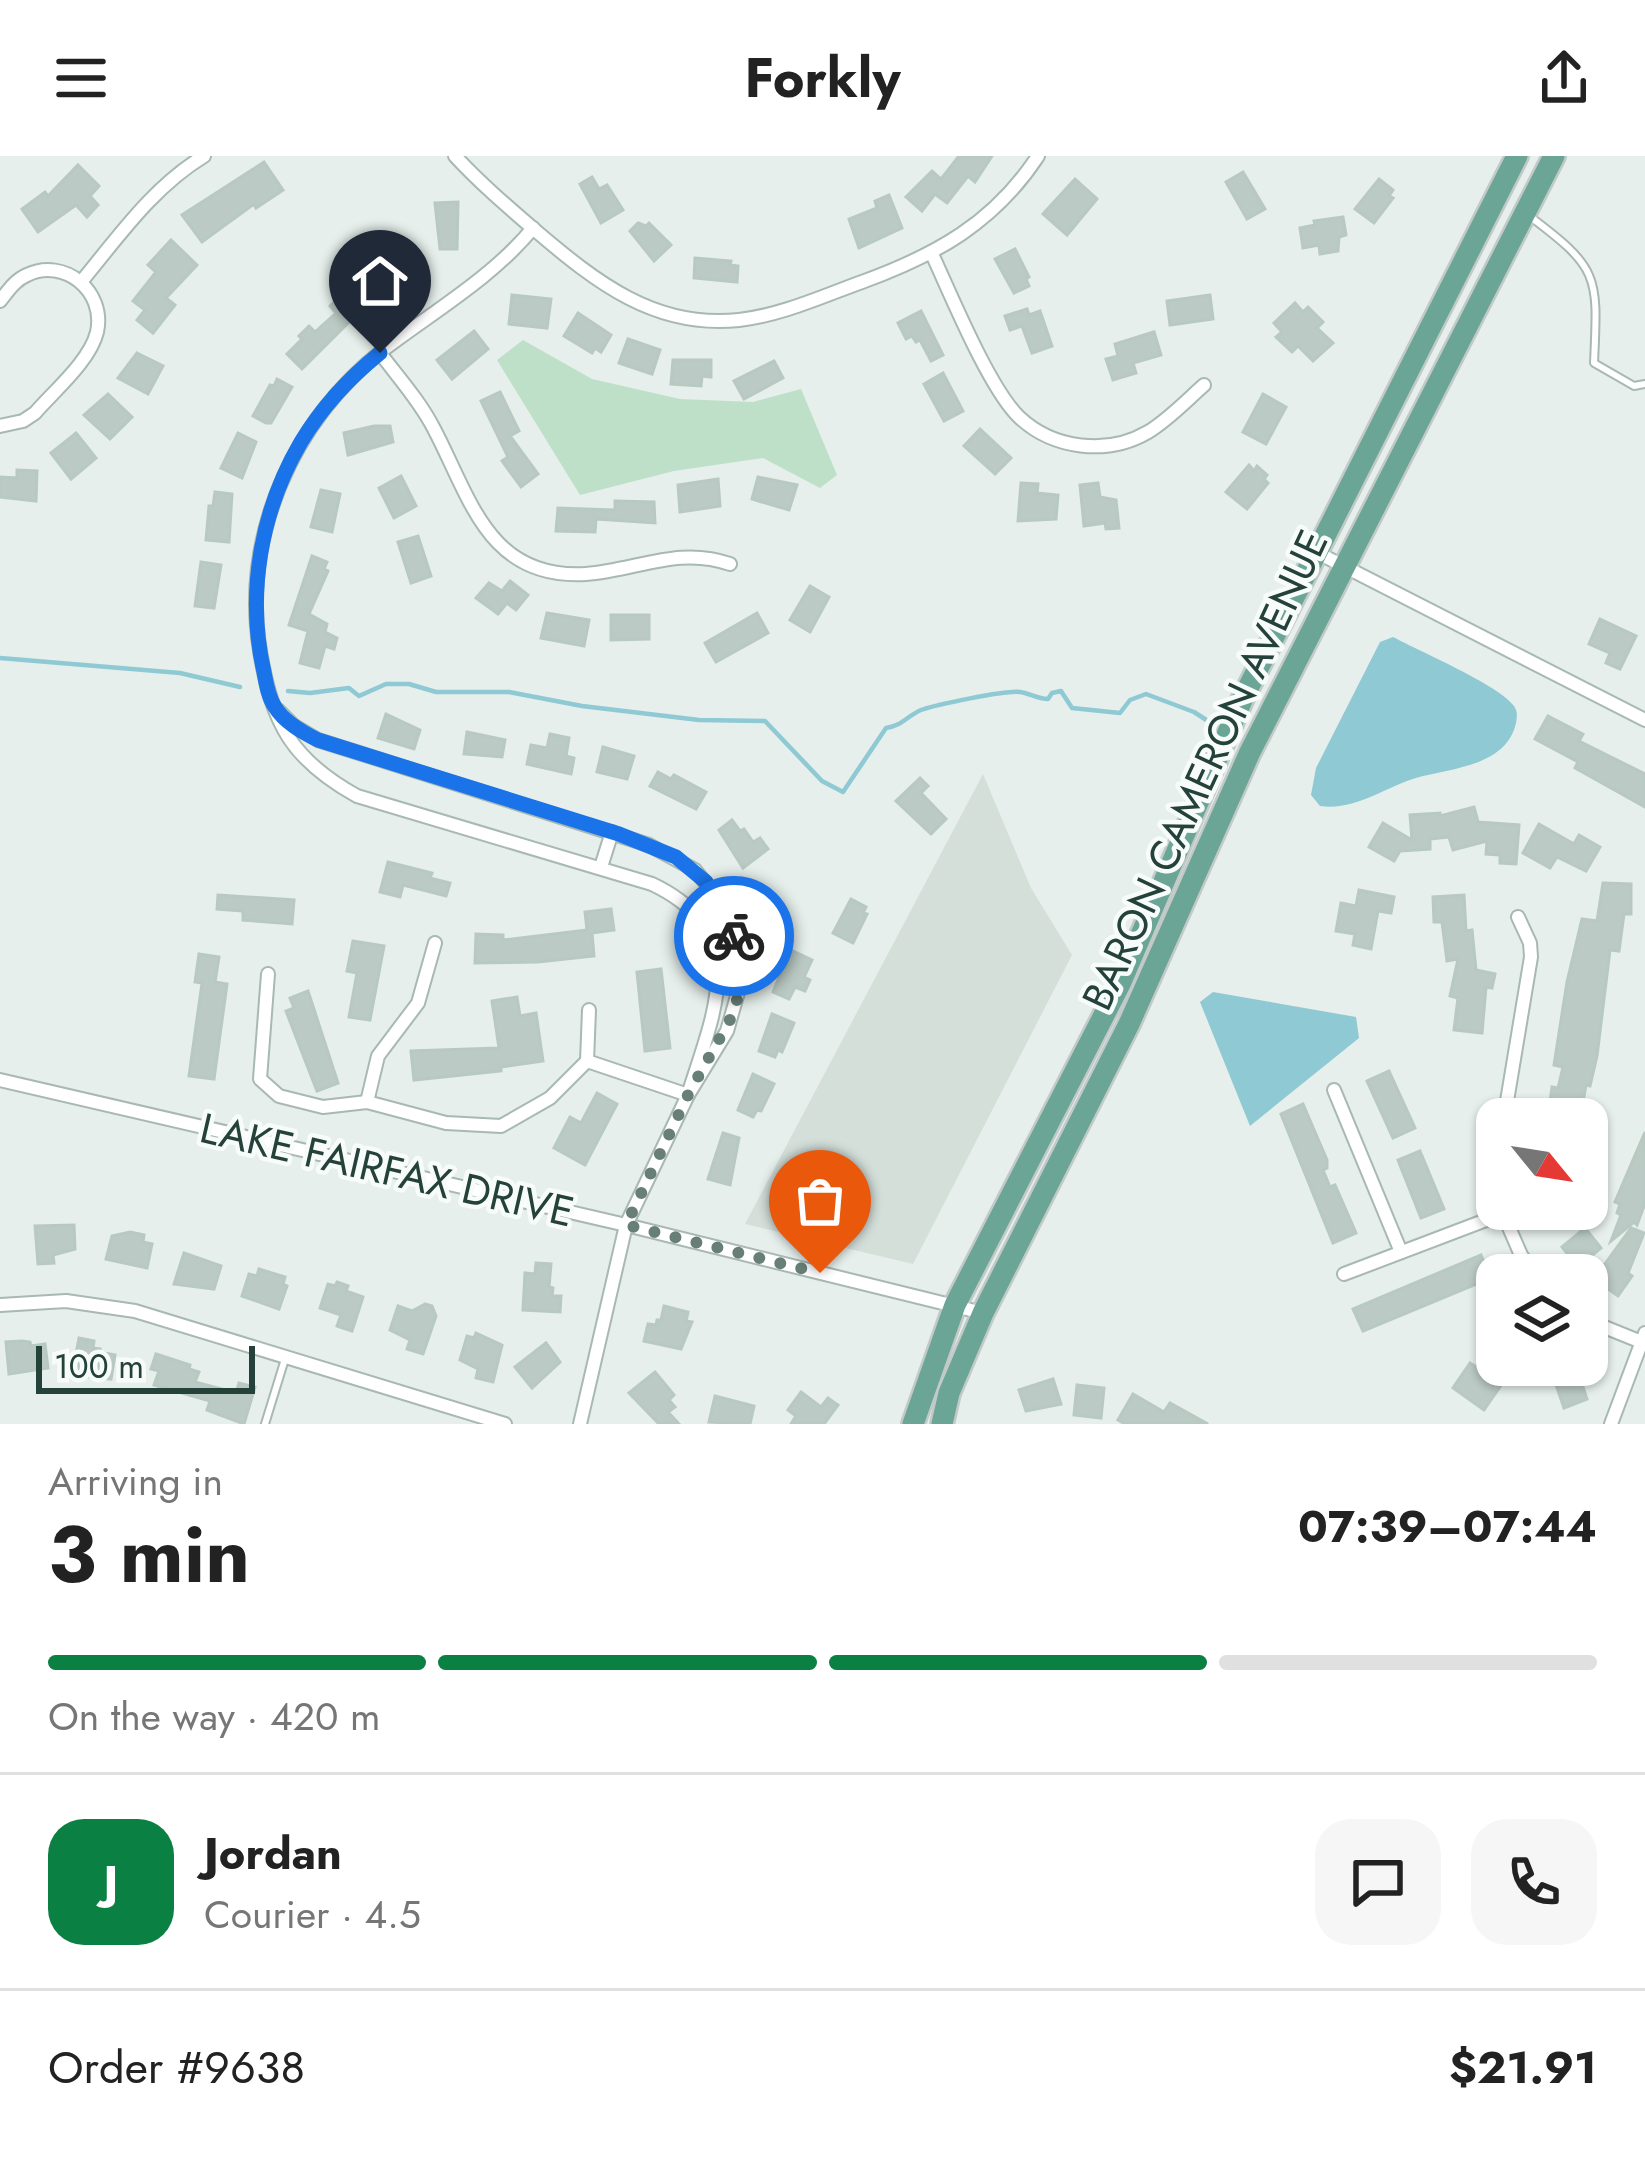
<!DOCTYPE html>
<html lang="en">
<head>
<meta charset="utf-8">
<style>
	body { margin:0; font-family:Jost,sans-serif; background:#f6f6f6; color:#222; height:100vh; display:flex; flex-direction:column; font-size:45px; white-space:nowrap }
	* { box-sizing:border-box; margin:0 }
	p { font-size:39px; color:#767676 }
	.icon { flex:none; width:66px; height:66px; fill:none; stroke:currentColor; stroke-width:2; stroke-linecap:round; stroke-linejoin:round }
	.map { position:relative; height:1268px; overflow:hidden }
	.drawer { display:flex; flex-direction:column; background:#fff; flex:1 }
	.drawer>* { flex:none }
	.needle { width:78px; rotate:120deg }
	.fabs { position:absolute; left:1476px; top:942px; display:grid; gap:24px }
	.fabs a { display:grid; place-items:center; width:132px; height:132px; border-radius:24px; background:#fff; box-shadow:0 3px 9px #0004; font-size:60px }
	.scale { position:absolute; left:36px; bottom:30px; width:219px; box-sizing:border-box; padding-left:12px; border:6px solid #24423a; border-top:0; font-size:33px; line-height:42px; white-space:nowrap; color:#24423a; -webkit-text-stroke:9px #f7fbf9; paint-order:stroke }
	.pin { position:absolute; display:grid; place-items:center; width:102px; height:102px; color:#fff; margin:-123px -51px; border-radius:50% 50% 50% 0; rotate:-45deg; box-shadow:0 0 12px #0007 }
	.pin .icon { rotate:45deg }
	.courier { position:absolute; display:grid; place-items:center; width:120px; height:120px; margin:-60px; border:9px solid #1a73e8; border-radius:50%; background:#fff; color:#222; box-shadow:0 3px 15px #0007 }
	.head em { font-style:normal; font-weight:700 }
	.head div { display:flex; flex-direction:column-reverse }
	.head { display:flex; align-items:center; justify-content:space-between; height:204px; padding:0 48px }
	h1 { font-size:78px; font-weight:700; line-height:90px }
	.bar { display:grid; grid-template-columns:repeat(4,1fr); gap:18px 12px; align-content:center; height:144px; padding:0 48px }
	.bar i { height:15px; border-radius:9px; background:#e0e0e0 }
	.bar .selected { background:#0b8043 }
	.bar p { grid-column:span 4 }
	.line { display:flex; align-items:center; gap:30px; padding:0 48px; border-top:3px solid #e0e0e0 }
	.line div { flex:1 }
	.round { display:grid; place-items:center; flex:none; width:126px; height:126px; border-radius:36px; background:#f6f6f6 }
	header { display:flex; justify-content:space-between; align-items:center; height:156px; padding:0 48px; background:#fff; font-size:54px; font-weight:700 }
	.map>svg:first-child { display:block }
</style>
</head>
<body>
<header><svg class="icon" aria-label="menu" viewBox="0 0 24 24"><path d="M4 6h16M4 12h16M4 18h16"/></svg>Forkly<svg class="icon" aria-label="share" viewBox="0 0 24 24"><path d="M12 15V3M7 8l5-5 5 5M5 13v7h14v-7"/></svg></header>
<div class="map">
<svg width="1645" height="1268" viewBox="0 0 1645 1268">
	<rect width="100%" height="100%" fill="#e6efeb"/>
	<path fill="#d4dfda" d="M983,618L1031,732L1072,799L913,1108L745,1068Z"/>
	<path fill="#bfe0c8" d="M523,184L592,223L680,243L753,246L801,233L837,319L820,332L763,302L674,315L580,339L497,204Z"/>
	<g fill="#8ec9d4">
		<path d="M1393,481C1419,495 1499,529 1514,550C1518,556 1517,561 1516,567C1506,611 1450,612 1416,622C1383,632 1355,655 1320,650L1311,639L1316,612L1380,486Z"/>
		<path d="M1213,836L1356,861L1359,882L1250,970L1200,846Z"/>
	</g>
	<g fill="none" stroke-linecap="round" stroke-linejoin="round">
		<g stroke="#8ec9d4" stroke-width="4.5">
			<path d="M0,502L180,517L240,531"/>
			<path d="M288,535L310,537L349,532L359,540L386,528H409L436,536H509L582,550L699,564L765,565L822,625L843,636L886,572C902,570 907,560 921,554C935,549 1005,534 1020,536C1029,537 1037,543 1048,543L1052,537L1061,535L1072,552L1120,557L1130,544L1146,538L1194,556L1211,567"/>
		</g>
	</g>
	<g fill="#bbcac4" stroke="#b8c9c2" stroke-width="3">
		<path d="M959,0H992L975,26L968,20L947,47L935,38L922,55L906,41L932,15L941,23Z"/>
		<path d="M264,6L283,34L256,52L254,48L202,86L182,59Z"/>
		<path d="M78,9L99,30L90,40L98,49L87,61L76,49L38,76L22,53L45,36L48,40Z"/>
		<path d="M1243,16L1265,53L1247,63L1226,26Z"/>
		<path d="M592,21L599,33L607,29L623,54L601,67L580,28Z"/>
		<path d="M1075,23L1097,43L1067,79L1043,58Z"/>
		<path d="M1379,23L1393,34L1389,40L1393,42L1374,67L1355,53Z"/>
		<path d="M889,39L902,72L859,92L849,63L877,52L875,45Z"/>
		<path d="M458,46L457,93H440L435,47Z"/>
		<path d="M1343,61L1346,79L1339,81L1338,95L1320,98L1319,89L1303,92L1300,72L1315,69L1314,65Z"/>
		<path d="M638,67L646,70L649,67L671,89L654,105L630,75Z"/>
		<path d="M171,84L197,109L166,142L175,149L153,177L137,164L145,154L133,145L156,116L148,109Z"/>
		<path d="M412,91L422,103L394,129L379,111L403,92L407,96Z"/>
		<path d="M1015,93L1029,121L1026,123L1029,130L1014,137L995,103Z"/>
		<path d="M695,102L731,105L730,109L738,110L737,126L694,122Z"/>
		<path d="M362,126L373,139L369,146L302,213L287,198L302,183L299,180L309,170L315,176L336,157L330,150L352,128L356,132Z"/>
		<path d="M512,139L551,143L547,172L509,168Z"/>
		<path d="M1210,139L1213,163L1170,169L1167,145Z"/>
		<path d="M1295,147L1303,156L1308,151L1323,166L1317,172L1333,187L1313,205L1298,190L1292,196L1276,181L1282,176L1274,167Z"/>
		<path d="M1027,153L1029,159L1040,155L1052,190L1032,197L1022,170L1010,174L1005,160Z"/>
		<path d="M921,155L943,199L931,205L920,184L916,186L912,180L906,183L898,167Z"/>
		<path d="M578,157L611,179L601,196L595,192L592,197L564,180Z"/>
		<path d="M474,175L488,193L452,223L437,204Z"/>
		<path d="M1154,176L1161,199L1133,207L1136,217L1113,224L1106,203L1118,200L1115,188Z"/>
		<path d="M628,183L660,194L652,218L619,207Z"/>
		<path d="M137,197L163,210L148,238L118,222Z"/>
		<path d="M673,204H711V221L702,220L701,230L671,228Z"/>
		<path d="M774,205L783,222L744,243L734,225Z"/>
		<path d="M943,217L963,255L944,265L924,228Z"/>
		<path d="M277,223L292,231L271,267H266L253,260L270,229L274,230Z"/>
		<path d="M500,236L519,275L510,280L538,318L521,331L502,305L508,301L481,245Z"/>
		<path d="M108,238L132,261L110,283L84,259Z"/>
		<path d="M1263,238L1286,251L1266,288L1243,276Z"/>
		<path d="M374,270H390L393,286L348,299L344,277Z"/>
		<path d="M980,273L1011,302L995,318L964,290Z"/>
		<path d="M76,277L96,302L71,323L51,297Z"/>
		<path d="M238,277L256,286L242,322L221,312Z"/>
		<path d="M1249,309L1254,315L1257,310L1267,319L1264,323L1268,327L1247,353L1226,336Z"/>
		<path d="M17,314L37,315L36,345L0,341V321L17,322Z"/>
		<path d="M401,320L416,350L394,362L379,332Z"/>
		<path d="M758,321L797,329L789,354L752,343Z"/>
		<path d="M718,323L720,350L680,356L678,329Z"/>
		<path d="M1021,327L1038,328L1037,337L1058,339L1056,363L1018,365Z"/>
		<path d="M1098,327L1100,341L1116,344L1119,372L1106,373L1105,367L1084,370L1080,329Z"/>
		<path d="M321,334L340,338L332,376L311,371Z"/>
		<path d="M215,336L232,338L229,386L206,384L209,350H213Z"/>
		<path d="M615,345L654,346L655,367L596,363L595,376L556,375L558,352L615,354Z"/>
		<path d="M418,380L431,420L411,427L398,386Z"/>
		<path d="M312,400L327,406L324,413L328,415L309,458L327,468L325,476L337,482L334,493L325,490L319,512L300,507L308,475L289,469Z"/>
		<path d="M201,406L221,409L214,452L195,450Z"/>
		<path d="M510,425L528,439L516,454L507,447L498,458L476,442L489,427L502,435Z"/>
		<path d="M810,430L829,441L810,476L790,464Z"/>
		<path d="M547,457L589,464L584,490L541,482Z"/>
		<path d="M757,457L768,477L716,506L705,487Z"/>
		<path d="M611,459H649V483L611,484Z"/>
		<path d="M1600,463L1636,480L1620,513L1606,507L1610,497L1589,488Z"/>
		<path d="M386,558L420,574L414,593L378,582Z"/>
		<path d="M1548,560L1583,578L1579,585L1645,618V651L1575,612L1578,606L1535,583Z"/>
		<path d="M467,576L505,584L502,601L464,598Z"/>
		<path d="M550,578L569,582L566,600L574,602L571,618L527,608L531,589L547,592Z"/>
		<path d="M603,591L634,600L627,623L597,616Z"/>
		<path d="M658,616L671,623L674,619L706,636L696,653L650,630Z"/>
		<path d="M920,622L928,630L921,637L946,663L931,678L896,645Z"/>
		<path d="M1474,651L1478,666L1519,669L1516,708L1500,707V699L1486,698L1487,685L1453,694L1449,681L1430,683V693L1400,695L1394,705L1369,691L1383,667L1412,684L1410,659L1440,657V660Z"/>
		<path d="M732,664L740,675L744,673L753,686L760,682L768,693L743,712L719,674Z"/>
		<path d="M1539,668L1574,688L1579,679L1600,691L1586,715L1557,701L1550,712L1523,697Z"/>
		<path d="M388,706L432,717L430,722L450,727L446,740L403,729L400,741L380,736Z"/>
		<path d="M1603,727L1631,728V758H1624L1619,795L1610,794L1597,900L1590,930L1586,929L1580,963H1555L1558,948L1550,946L1552,931L1558,932L1563,911L1554,909L1567,826L1582,763L1597,765Z"/>
		<path d="M1359,734L1394,741L1391,757L1378,755L1371,793L1353,789L1355,778L1336,775L1341,747L1356,750Z"/>
		<path d="M218,739L294,744L292,768L243,764V755L217,753Z"/>
		<path d="M1464,739L1466,775L1472,774L1476,814L1495,818L1492,832L1486,831L1482,877L1454,874L1458,842L1450,840L1458,803L1447,805L1442,766H1434L1433,741Z"/>
		<path d="M851,743L866,751L863,757L867,758L853,787L833,777Z"/>
		<path d="M611,753L614,774L592,777L594,800L538,806L475,807L476,778L503,779V784L587,774L585,756Z"/>
		<path d="M353,785L384,790L370,864L349,861L357,817L347,815Z"/>
		<path d="M791,794L812,804L804,821L810,824L805,835L795,831L789,843L773,836Z"/>
		<path d="M199,798L219,801L215,826L227,828L214,923L189,920L202,827L195,826Z"/>
		<path d="M661,813L670,892L645,895L637,816Z"/>
		<path d="M308,835L338,927L317,935L286,855L294,852L290,842Z"/>
		<path d="M517,841L520,860L536,857L543,905L501,911V915L414,924L411,895L499,892L492,845Z"/>
		<path d="M772,858L794,867L782,896L778,894L775,901L759,895Z"/>
		<path d="M1389,915L1415,972L1393,982L1367,925Z"/>
		<path d="M753,918L774,928L761,955L757,954L753,961L738,954Z"/>
		<path d="M597,937L617,948L585,1009L554,992L570,961L581,967Z"/>
		<path d="M1303,948L1327,1004V1012L1323,1014L1330,1031L1335,1029L1356,1077L1333,1087L1281,958Z"/>
		<path d="M1645,976V1047L1637,1069L1634,1066L1611,1085L1621,1059L1617,1057L1620,1048L1615,1046Z"/>
		<path d="M723,977L739,982L730,1029L708,1023Z"/>
		<path d="M1420,995L1444,1053L1421,1062L1398,1004Z"/>
		<path d="M74,1069L75,1093L53,1099L54,1107L38,1108L35,1070Z"/>
		<path d="M1585,1072L1601,1092L1578,1111L1562,1091Z"/>
		<path d="M1631,1072L1644,1077L1628,1117L1632,1120L1618,1140L1594,1123Z"/>
		<path d="M130,1076L144,1079L143,1086L152,1088L147,1112L106,1103L112,1080Z"/>
		<path d="M184,1097L221,1110L214,1133L174,1128Z"/>
		<path d="M1481,1099L1491,1122L1363,1175L1353,1153Z"/>
		<path d="M536,1107L551,1108L549,1131L553,1132L552,1140H561L560,1156L523,1154L525,1117L535,1118Z"/>
		<path d="M259,1113L285,1121L283,1128L287,1130L279,1153L242,1140L249,1118L257,1120Z"/>
		<path d="M337,1126L348,1130L346,1135L363,1141L352,1175L337,1170L341,1159L320,1152L328,1128L335,1130Z"/>
		<path d="M425,1148L432,1150L436,1160L423,1198L407,1193L410,1184L390,1174L398,1150L412,1155Z"/>
		<path d="M664,1150L688,1156L686,1165L692,1166L681,1193L644,1185L648,1168L656,1169L657,1164H661Z"/>
		<path d="M476,1177L502,1189L493,1226L476,1222L478,1213L460,1204L467,1180L474,1182Z"/>
		<path d="M79,1182L94,1185L93,1192L100,1193L99,1196L115,1199L111,1223L72,1219Z"/>
		<path d="M22,1185L30,1186L31,1190L45,1188L48,1212L9,1218L6,1186Z"/>
		<path d="M546,1187L560,1206L532,1232L515,1211Z"/>
		<path d="M156,1198L190,1209L189,1213L199,1216L195,1226L229,1235L237,1234L239,1227L255,1231L244,1268L207,1254L210,1245L154,1229L159,1215L151,1213Z"/>
		<path d="M1470,1207L1502,1228L1484,1254L1453,1232Z"/>
		<path d="M1586,1209L1591,1225L1582,1228L1587,1243L1564,1252L1553,1220Z"/>
		<path d="M655,1216L674,1239L669,1244L675,1251L668,1256L679,1268H659L629,1237Z"/>
		<path d="M1053,1223L1061,1248L1026,1255L1019,1234Z"/>
		<path d="M1077,1229L1104,1232L1101,1262L1074,1259Z"/>
		<path d="M801,1236L821,1251L828,1242L838,1249L824,1268H791L796,1260L788,1254Z"/>
		<path d="M1133,1238L1164,1256L1170,1247L1208,1268H1125L1118,1264Z"/>
		<path d="M715,1240L754,1250L750,1268L709,1266Z"/>
	</g>
	<g fill="none" stroke-linecap="round" stroke-linejoin="round">
		<g stroke="#a8b8b2" stroke-width="10">
			<g id="service">
				<path d="M1528,59C1600,113 1598,119 1594,207L1634,230L1645,228"/>
				<path d="M265,1268L285,1203"/>
			</g>
		</g>
		<g stroke="#a8b8b2" stroke-width="16">
			<g id="minor">
				<path d="M455,0C480,27 508,51 536,75C596,126 655,173 739,164C782,159 823,140 862,126C936,99 994,67 1038,0"/>
				<path d="M533,72C493,121 433,156 383,194C293,265 241,380 260,495C272,568 292,604 357,640L652,728C753,776 714,856 688,939"/>
				<path d="M932,98C951,139 989,232 1019,261C1053,293 1107,300 1148,276C1168,264 1186,245 1204,229"/>
				<path d="M81,126C119,80 153,31 204,0"/>
				<path d="M0,145C8,135 15,124 27,119C64,101 106,135 97,176C90,205 54,235 35,257L23,265L0,270"/>
				<path d="M380,197C398,221 419,244 433,271C470,340 487,424 586,418C637,414 679,390 730,408"/>
				<path d="M1316,396L1645,564"/>
				<path d="M278,554L293,569L318,584L649,689L695,714L717,741L735,784L739,833L727,875L688,939L626,1069L580,1268"/>
				<path d="M601,711L612,676"/>
				<path d="M268,818L260,923L279,940L323,951L367,946L446,967L501,970L550,942L587,905L688,939"/>
				<path d="M587,905L589,854"/>
				<path d="M0,924L626,1069L983,1157"/>
				<path d="M1334,934L1401,1096"/>
				<path d="M367,946L378,900L418,847L435,787"/>
				<path d="M1504,963L1531,801L1530,787L1518,761"/>
				<path d="M1501,1053L1521,1099L1535,1119"/>
				<path d="M1344,1118L1502,1058"/>
				<path d="M0,1149L66,1145L135,1155L505,1268"/>
				<path d="M1587,1164L1644,1187"/>
				<path d="M1611,1268L1645,1177"/>
			</g>
		</g>
		<g stroke="#c2cac8" stroke-width="26">
			<g id="primary">
				<path d="M913,1268L955,1149L1120,828L1242,544L1517,0"/>
				<path d="M942,1268L949,1237L983,1157L1129,868L1250,596L1554,0"/>
			</g>
		</g>
		<use href="#service" stroke="#fff" stroke-width="6"/>
		<use href="#minor" stroke="#fff" stroke-width="12"/>
		<use href="#primary" stroke="#6aa596" stroke-width="21"/>
	</g>
	<g fill="none" stroke-linecap="round" stroke-linejoin="round">
		<path stroke="#687f78" stroke-width="12" stroke-dasharray="0 21.6" d="M734,780L740,811L736,853L688,939L626,1069L820,1117"/>
		<path stroke="#1a73e8" stroke-width="15" d="M380,197C349,222 322,251 301,286C261,354 246,438 264,516C266,527 268,541 275,551C284,566 302,576 318,584L619,678L676,701L706,726L734,780"/>
	</g>
	<g text-anchor="middle" dominant-baseline="central" stroke-width="9" stroke-linejoin="round" paint-order="stroke">
		<g font-size="42" fill="#24423a" stroke="#f7fbf9">
			<text transform="translate(1205 614) rotate(-65)">BARON CAMERON AVENUE</text>
			<text transform="translate(387 1014) rotate(13)">LAKE FAIRFAX DRIVE</text>
		</g>
	</g>
</svg>
<div class="fabs">
<a><svg class="needle" viewBox="-14 -14 28 28"><path d="M0-13l5 13h-10z" fill="#e53935"/><path d="M0 13l5-13h-10z" fill="#767676"/></svg></a>
<a><svg class="icon" aria-label="layers" viewBox="0 0 24 24"><path d="M12 4l9 5-9 5-9-5zM3 14l9 5 9-5"/></svg></a>
</div>
<div class="scale">100 m</div>
<div class="pin" style="left:820px;top:1117px;background:#ea580c"><svg class="icon" aria-label="bag" viewBox="0 0 24 24"><path d="M5 8h14l-1 12H6zM9 8a3 3 0 0 1 6 0"/></svg></div>
<div class="pin" style="left:380px;top:197px;background:#1f2937"><svg class="icon" aria-label="home" viewBox="0 0 24 24"><path d="M3 11l9-7 9 7M6 9v11h12V9"/></svg></div>
<div class="courier" style="left:734px;top:780px"><svg class="icon" aria-label="bike" viewBox="0 0 24 24"><circle cx="6" cy="16" r="4"/><circle cx="18" cy="16" r="4"/><path d="M6 16l4-8h5l3 8M10 8l3 8H6M13 5h3"/></svg></div>
</div>
<section class="drawer">
<div class="head"><div><h1>3 min</h1><p>Arriving in</p></div><em>07:39–07:44</em></div>
<div class="bar"><i class="selected"></i><i class="selected"></i><i class="selected"></i><i></i><p>On the way · 420 m</p></div>
<div class="line" style="height:216px"><b class="round" style="background:#0b8043;color:#fff">J</b><div><b>Jordan</b><p>Courier · 4.5</p></div><a class="round"><svg class="icon" aria-label="chat" viewBox="0 0 24 24"><path d="M4 5h16v11H9l-5 4z"/></svg></a><a class="round"><svg class="icon" aria-label="phone" viewBox="0 0 24 24"><path d="M5 4h4l2 5-3 2q2 4 5 5l2-3 5 2v4C11 20 4 13 5 4z"/></svg></a></div>
<div class="line" style="height:156px"><div>Order #9638</div><b>$21.91</b></div>
</section>
</body>
</html>
